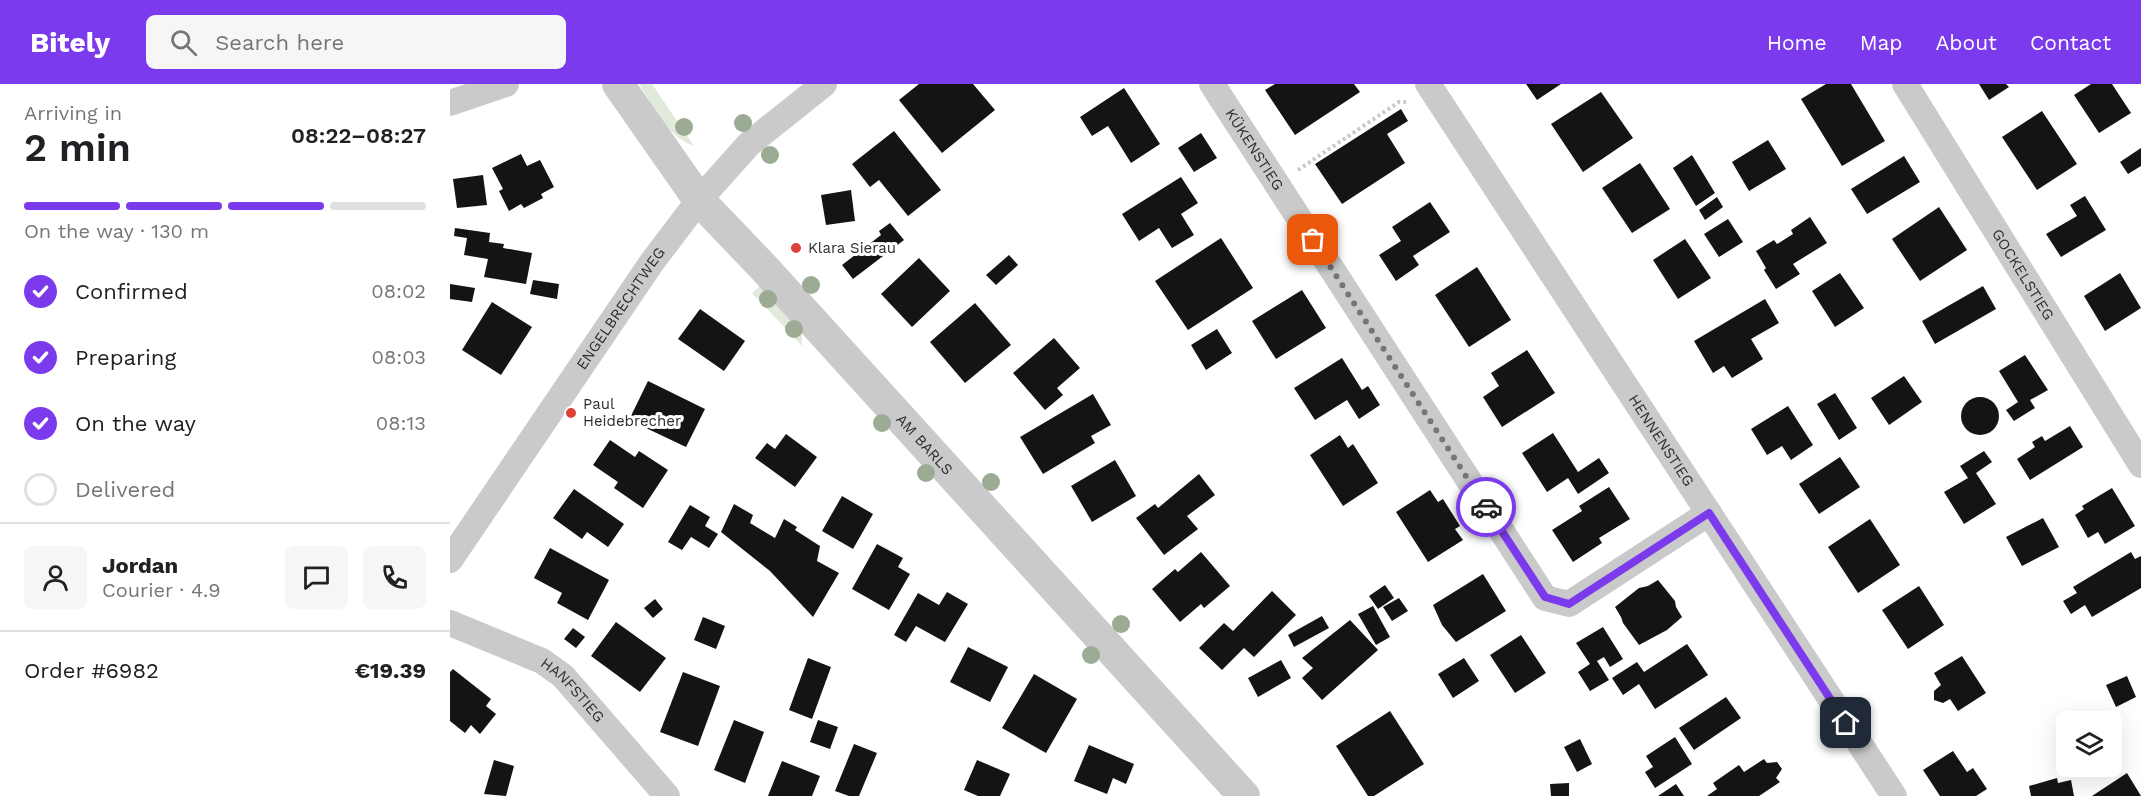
<!DOCTYPE html>
<html lang="en">
<head>
<meta charset="utf-8">
<style>
	body { margin:0; font-family:"Work Sans",sans-serif; background:#f6f6f6; color:#202124; height:100vh; display:flex; flex-direction:column; font-size:22px; white-space:nowrap }
	* { box-sizing:border-box; margin:0 }
	p { font-size:20px; color:#757577 }
	.icon { flex:none; width:33px; height:33px; fill:none; stroke:currentColor; stroke-width:2; stroke-linecap:round; stroke-linejoin:round }
	.map { position:relative; flex:1; overflow:hidden }
	.drawer { display:flex; flex-direction:column; background:#fff; width:450px }
	.drawer>* { flex:none }
	.fabs { position:absolute; left:1606px; top:627px; display:grid; gap:12px }
	.fabs a { display:grid; place-items:center; width:66px; height:66px; border-radius:9px; background:#fff; box-shadow:0 6px 24px #0002; font-size:30px }
	.pin { position:absolute; display:grid; place-items:center; width:51px; height:51px; color:#fff; margin:-26px; border-radius:12px; box-shadow:0 3px 9px #0006 }
	.courier { position:absolute; display:grid; place-items:center; width:60px; height:60px; margin:-30px; border:4px solid #7c3aed; border-radius:50%; background:#fff; color:#222; box-shadow:0 2px 8px #0007 }
	.overview em { font-style:normal; font-weight:600 }
	.overview div { display:flex; flex-direction:column-reverse }
	.overview { display:flex; align-items:center; justify-content:space-between; height:102px; padding:0 24px }
	h1 { font-size:39px; font-weight:600; line-height:45px }
	.bar { display:grid; grid-template-columns:repeat(4,1fr); gap:9px 6px; align-content:center; height:72px; padding:0 24px }
	.bar i { height:8px; border-radius:4px; background:#e0e0e0 }
	.bar .current { background:#7c3aed }
	.bar p { grid-column:span 4 }
	.line { display:flex; align-items:center; gap:15px; padding:0 24px; border-top:2px solid #e0e0e0 }
	.line div { flex:1 }
	.round { display:grid; place-items:center; flex:none; width:63px; height:63px; border-radius:9px; background:#f6f6f6 }
	ol { padding:0 24px; list-style:none }
	li { display:flex; align-items:center; gap:18px; height:66px }
	li p { margin-inline-start:auto }
	li .icon { padding:6px; border-radius:50%; background:#7c3aed; color:#fff; stroke-width:4 }
	li:last-child { color:#757577 }
	li i { width:33px; height:33px; border:3px solid #e0e0e0; border-radius:50% }
	header { display:flex; align-items:center; gap:36px; box-sizing:border-box; height:84px; padding:0 30px; background:#7c3aed; color:#fff }
	header strong { font-size:28px }
	nav { display:flex; gap:33px; margin-inline-start:auto; font-size:21px }
	.search { width:420px; height:54px; background:#f6f6f6; display:flex; align-items:center; gap:15px; box-sizing:border-box; padding:0 21px; border-radius:9px; color:#757577; font-size:22px }
	main { display:flex; flex:1; min-height:0 }
	.map>svg:first-child { display:block }
</style>
</head>
<body>
<header>
<strong>Bitely</strong>
<div class="search"><svg class="icon" aria-label="search" viewBox="0 0 24 24"><circle cx="10" cy="10" r="6"/><path d="M15 15l6 6"/></svg>Search here</div>
<nav><a>Home</a><a>Map</a><a>About</a><a>Contact</a></nav>
</header>
<main>
<section class="drawer">
<div class="overview"><div><h1>2 min</h1><p>Arriving in</p></div><em>08:22–08:27</em></div>
<div class="bar"><i class="current"></i><i class="current"></i><i class="current"></i><i></i><p>On the way · 130 m</p></div>
<ol>
<li><svg class="icon" aria-label="check" viewBox="0 0 24 24"><path d="M5 12l5 5 9-10"/></svg>Confirmed<p>08:02</p></li>
<li><svg class="icon" aria-label="check" viewBox="0 0 24 24"><path d="M5 12l5 5 9-10"/></svg>Preparing<p>08:03</p></li>
<li><svg class="icon" aria-label="check" viewBox="0 0 24 24"><path d="M5 12l5 5 9-10"/></svg>On the way<p>08:13</p></li>
<li><i></i>Delivered</li>
</ol>
<div class="line" style="height:108px"><a class="round"><svg class="icon" aria-label="person" viewBox="0 0 24 24"><circle cx="12" cy="8" r="4"/><path d="M4 21q1-7 8-7t8 7"/></svg></a><div><b>Jordan</b><p>Courier · 4.9</p></div><a class="round"><svg class="icon" aria-label="chat" viewBox="0 0 24 24"><path d="M4 5h16v11H9l-5 4z"/></svg></a><a class="round"><svg class="icon" aria-label="phone" viewBox="0 0 24 24"><path d="M5 4h4l2 5-3 2q2 4 5 5l2-3 5 2v4C11 20 4 13 5 4z"/></svg></a></div>
<div class="line" style="height:78px"><div>Order #6982</div><b>€19.39</b></div>
</section>
<div class="map">
<svg width="1691" height="712" viewBox="0 0 1691 712">
	<rect width="100%" height="100%" fill="#fff"/>
	<g fill="#e1eadb">
		<path d="M189,0H202L244,62C216,52 205,24 189,0Z"/>
		<path d="M310,202L352,248V262L302,209Z"/>
	</g>
	<g fill="#141414">
		<path d="M469,0H523L545,26L492,69L449,16Z"/>
		<path d="M825,0H904L910,8L845,51L815,6Z"/>
		<path d="M1076,0H1111L1087,16Z"/>
		<path d="M1376,0H1401L1435,57L1392,82L1351,15Z"/>
		<path d="M1529,0H1556L1559,3L1539,16Z"/>
		<path d="M1641,0H1662L1681,29L1649,49L1624,11Z"/>
		<path d="M674,4L710,60L681,79L658,42L642,52L630,33Z"/>
		<path d="M1151,8L1183,54L1133,88L1101,40Z"/>
		<path d="M951,25L958,37L937,50L955,79L892,120L865,80Z"/>
		<path d="M1592,27L1627,80L1587,106L1552,53Z"/>
		<path d="M444,47L491,106L458,132L429,96L420,103L402,80Z"/>
		<path d="M751,49L767,74L744,88L728,64Z"/>
		<path d="M1318,56L1336,85L1299,107L1282,78Z"/>
		<path d="M1691,64V82L1678,90L1670,78Z"/>
		<path d="M71,70L77,82L90,76L104,103L91,110L93,114L74,124L71,120L59,127L49,107L53,105L42,84Z"/>
		<path d="M1242,71L1265,109L1246,122L1223,84Z"/>
		<path d="M1454,72L1470,98L1417,130L1401,105Z"/>
		<path d="M1190,79L1220,125L1182,149L1152,104Z"/>
		<path d="M33,91L37,121L7,124L3,95Z"/>
		<path d="M731,93L748,119L731,130L744,151L722,164L709,144L689,157L672,130Z"/>
		<path d="M401,106L405,137L376,141L371,111Z"/>
		<path d="M1635,112L1656,146L1611,173L1596,150L1627,132L1620,121Z"/>
		<path d="M1267,113L1273,123L1255,136L1249,126Z"/>
		<path d="M980,118L1000,148L963,172L969,181L946,197L929,171L951,157L942,143Z"/>
		<path d="M1489,123L1517,166L1470,197L1442,155Z"/>
		<path d="M1360,133L1377,159L1343,180L1350,190L1326,205L1314,186L1316,184L1306,167L1324,156L1327,160L1343,150L1341,146Z"/>
		<path d="M1278,135L1293,158L1269,173L1254,150Z"/>
		<path d="M440,139L454,156L403,195L392,181L431,151L429,147Z"/>
		<path d="M5,144L40,149L39,158L54,160L53,164L82,169L76,200L34,193L38,175L14,171L17,154L4,152Z"/>
		<path d="M771,154L803,204L738,246L705,197Z"/>
		<path d="M1235,155L1261,194L1228,215L1203,176Z"/>
		<path d="M559,171L568,181L546,201L536,191Z"/>
		<path d="M469,174L500,207L462,243L431,210Z"/>
		<path d="M1027,183L1061,236L1019,263L985,211Z"/>
		<path d="M1390,189L1414,224L1385,243L1362,207Z"/>
		<path d="M1670,189L1691,224L1655,247L1634,212Z"/>
		<path d="M83,196L109,200L107,215L80,210Z"/>
		<path d="M0,200L25,204L22,218L0,215Z"/>
		<path d="M1533,202L1546,225L1485,260L1472,237Z"/>
		<path d="M852,206L876,244L826,275L802,237Z"/>
		<path d="M1315,215L1329,239L1301,255L1313,275L1282,294L1274,282L1263,289L1244,257Z"/>
		<path d="M42,218L82,243L51,291L12,266Z"/>
		<path d="M525,219L561,261L515,299L480,258Z"/>
		<path d="M250,225L295,257L274,287L228,255Z"/>
		<path d="M767,245L782,269L756,286L741,261Z"/>
		<path d="M604,254L630,284L607,304L613,311L595,326L563,289Z"/>
		<path d="M1077,266L1105,309L1052,343L1033,313L1049,302L1041,289Z"/>
		<path d="M1575,271L1598,306L1580,316L1585,324L1564,337L1556,326L1568,318L1549,287Z"/>
		<path d="M892,274L912,306L918,302L930,321L909,335L897,316L865,336L844,304Z"/>
		<path d="M1454,292L1472,318L1439,341L1421,314Z"/>
		<path d="M198,297L255,325L236,363L179,336Z"/>
		<path d="M1385,309L1407,344L1389,356L1367,320Z"/>
		<path d="M643,310L661,341L641,352L645,359L593,390L570,353Z"/>
		<circle cx="1530" cy="332" r="19"/>
		<path d="M1338,322L1363,361L1341,376L1332,362L1317,371L1301,345Z"/>
		<path d="M1620,342L1633,363L1580,396L1567,375L1585,363L1582,358L1592,352L1595,357Z"/>
		<path d="M1103,349L1128,388L1149,374L1159,389L1128,410L1118,394L1097,408L1072,369Z"/>
		<path d="M336,350L367,373L345,403L305,374L317,359L325,365Z"/>
		<path d="M890,351L898,364L903,360L928,399L893,422L860,371Z"/>
		<path d="M160,356L185,373L189,367L218,386L193,424L164,404L168,398L143,381Z"/>
		<path d="M1534,367L1542,378L1526,389L1546,420L1514,440L1494,408L1518,394L1510,382Z"/>
		<path d="M1390,373L1410,403L1369,430L1349,400Z"/>
		<path d="M665,376L686,412L642,438L621,402Z"/>
		<path d="M749,390L765,411L737,432L748,445L714,471L686,434L705,420L708,424Z"/>
		<path d="M1159,403L1180,435L1149,454L1152,459L1123,478L1102,446L1132,427L1129,422Z"/>
		<path d="M1662,404L1685,442L1655,460L1648,448L1638,454L1625,431L1634,425L1632,422Z"/>
		<path d="M124,405L174,440L158,463L137,448L132,455L103,434Z"/>
		<path d="M980,406L988,418L993,415L1010,442L1005,445L1013,456L978,478L946,428Z"/>
		<path d="M392,412L423,430L403,465L372,447Z"/>
		<path d="M284,420L303,431L300,439L325,454L334,435L347,443L345,446L370,462L367,477L389,489L363,533L320,487L271,448Z"/>
		<path d="M240,421L260,433L255,442L268,450L259,464L241,453L232,466L218,458Z"/>
		<path d="M1593,434L1609,463L1572,482L1556,453Z"/>
		<path d="M1420,435L1450,481L1408,509L1378,463Z"/>
		<path d="M427,460L453,474L448,483L460,490L439,526L402,505Z"/>
		<path d="M100,464L159,496L138,536L107,519L112,509L84,494Z"/>
		<path d="M751,468L780,502L754,524L751,520L730,538L702,505L725,485L728,488Z"/>
		<path d="M1681,468L1685,475L1691,472V504L1642,533L1635,521L1621,530L1613,517L1627,509L1623,503Z"/>
		<path d="M1033,490L1056,527L1006,558L992,541L983,521Z"/>
		<path d="M1208,496L1225,517L1226,523L1232,533L1217,546L1189,561L1173,539L1171,533L1165,523L1189,504L1198,502Z"/>
		<path d="M935,501L944,514L928,525L919,512Z"/>
		<path d="M1469,502L1494,541L1458,565L1432,526Z"/>
		<path d="M822,507L846,531L804,573L794,564L772,586L749,564L774,539L783,547Z"/>
		<path d="M497,508L518,520L495,558L466,542L456,558L444,551L468,509L489,521Z"/>
		<path d="M949,514L958,527L942,537L933,523Z"/>
		<path d="M205,515L213,525L203,534L194,524Z"/>
		<path d="M923,522L940,553L926,561L908,530Z"/>
		<path d="M872,532L879,544L844,563L838,551Z"/>
		<path d="M253,533L275,542L266,565L244,556Z"/>
		<path d="M900,536L928,566L872,616L852,594L863,584L852,574Z"/>
		<path d="M166,538L216,574L190,608L141,572Z"/>
		<path d="M1153,543L1173,575L1160,583L1154,573L1147,577L1159,596L1140,607L1128,588L1140,580L1126,559Z"/>
		<path d="M123,544L135,553L126,564L114,555Z"/>
		<path d="M1071,551L1096,589L1065,609L1040,571Z"/>
		<path d="M1237,560L1258,591L1205,625L1189,600L1173,611L1162,594L1187,578L1194,588Z"/>
		<path d="M518,563L558,583L540,618L500,598Z"/>
		<path d="M1512,572L1536,609L1508,627L1500,615L1493,619L1484,616V607L1491,601L1484,589Z"/>
		<path d="M358,574L381,583L362,635L339,626Z"/>
		<path d="M1014,574L1029,597L1003,614L988,590Z"/>
		<path d="M831,576L841,594L808,613L798,594Z"/>
		<path d="M3,585L41,615L36,622L46,630L30,650L21,641L15,649L0,637V588Z"/>
		<path d="M233,588L270,602L248,662L210,648Z"/>
		<path d="M584,590L627,615L596,669L552,644Z"/>
		<path d="M1677,592L1686,613L1666,623L1656,601Z"/>
		<path d="M1276,613L1291,634L1244,666L1229,644Z"/>
		<path d="M940,627L974,680L924,712H918L886,662Z"/>
		<path d="M284,636L314,648L295,699L264,686Z"/>
		<path d="M368,636L388,643L380,665L360,658Z"/>
		<path d="M1225,653L1242,680L1205,704L1195,688L1203,683L1196,672Z"/>
		<path d="M1130,655L1142,680L1127,688L1114,663Z"/>
		<path d="M404,660L427,669L409,712H399L385,707Z"/>
		<path d="M639,661L684,680L676,700L663,694L657,710L624,697Z"/>
		<path d="M1503,667L1517,688L1523,684L1537,705L1526,712H1490L1473,686Z"/>
		<path d="M1314,675L1317,679L1327,678L1332,685L1326,694L1330,698L1309,712H1257L1267,705L1263,699L1289,681L1294,688Z"/>
		<path d="M44,676L64,682L56,712L34,710Z"/>
		<path d="M527,676L560,690L550,712H528L514,706Z"/>
		<path d="M332,677L370,692L362,712H318Z"/>
		<path d="M1677,689L1691,712H1642Z"/>
		<path d="M1607,694L1608,699L1621,696L1624,712H1581L1579,702Z"/>
		<path d="M1119,699V712H1101L1100,700Z"/>
		<path d="M1226,700L1234,712H1208Z"/>
	</g>
	<g fill="none" stroke-linecap="round" stroke-linejoin="round">
		<path stroke="#cacaca" stroke-width="4" stroke-dasharray="3 3" stroke-linecap="butt" d="M848,86L949,18H957"/>
		<g stroke="#cacaca" stroke-width="26">
			<path id="s1" d="M762,0L1095,514L1119,520L1259,429"/>
			<path id="s2" d="M978,0L1444,712"/>
			<path id="s3" d="M1455,0L1691,381"/>
			<path d="M0,19L56,0"/>
			<path id="s4" d="M0,476L202,178L249,116L299,60L374,0"/>
			<path id="s5" d="M0,539L92,577L113,592L217,712"/>
		</g>
		<path stroke="#cacaca" stroke-width="32" id="s6" d="M168,0L249,116L315,185L794,712"/>
	</g>
	<g fill="#9cab94">
		<circle cx="293" cy="39" r="9"/>
		<circle cx="234" cy="43" r="9"/>
		<circle cx="320" cy="71" r="9"/>
		<circle cx="361" cy="201" r="9"/>
		<circle cx="318" cy="215" r="9"/>
		<circle cx="344" cy="245" r="9"/>
		<circle cx="432" cy="339" r="9"/>
		<circle cx="476" cy="389" r="9"/>
		<circle cx="541" cy="398" r="9"/>
		<circle cx="671" cy="540" r="9"/>
		<circle cx="641" cy="571" r="9"/>
	</g>
	<g fill="none" stroke-linecap="round" stroke-linejoin="round">
		<path stroke="#767676" stroke-width="6" stroke-dasharray="0 10.8" d="M863,156L1036,423"/>
		<path stroke="#7c3aed" stroke-width="8" d="M1036,423L1095,513L1119,520L1259,429L1396,639"/>
	</g>
	<g fill="#db4339" stroke="#fff" stroke-width="2">
		<circle cx="346" cy="164" r="6"/>
		<circle cx="121" cy="329" r="6"/>
	</g>
	<g text-anchor="middle" dominant-baseline="central" stroke-width="6" stroke-linejoin="round" paint-order="stroke">
		<g font-size="15" fill="#2d2d2d" stroke="#fff">
			<text stroke="none"><textPath href="#s1" startOffset="78">KÜKENSTIEG</textPath></text>
			<text stroke="none"><textPath href="#s3" startOffset="224">GOCKELSTIEG</textPath></text>
			<text stroke="none"><textPath href="#s4" startOffset="304">ENGELBRECHTWEG</textPath></text>
			<text stroke="none"><textPath href="#s2" startOffset="426">HENNENSTIEG</textPath></text>
			<text stroke="none"><textPath href="#s6" startOffset="474">AM BARLS</textPath></text>
			<text stroke="none"><textPath href="#s5" startOffset="142">HANFSTIEG</textPath></text>
		</g>
		<g font-size="15" fill="#2d2d2d" stroke="#fff" text-anchor="start">
			<text x="358" y="164">Klara Sierau</text>
			<text x="133" y="320">Paul<tspan x="133" dy="17">Heidebrecher</tspan></text>
		</g>
	</g>
</svg>
<div class="fabs">
<a><svg class="icon" aria-label="layers" viewBox="0 0 24 24"><path d="M12 4l9 5-9 5-9-5zM3 14l9 5 9-5"/></svg></a>
</div>
<div class="pin" style="left:863px;top:156px;background:#ea580c"><svg class="icon" aria-label="bag" viewBox="0 0 24 24"><path d="M5 8h14l-1 12H6zM9 8a3 3 0 0 1 6 0"/></svg></div>
<div class="pin" style="left:1396px;top:639px;background:#1f2937"><svg class="icon" aria-label="home" viewBox="0 0 24 24"><path d="M3 11l9-7 9 7M6 9v11h12V9"/></svg></div>
<div class="courier" style="left:1036px;top:423px"><svg class="icon" aria-label="car" viewBox="0 0 24 24"><path d="M5 17H2v-5l4-1 3-4h7l3 4 3 1v5h-3M9 17h6M6 11h13"/><circle cx="7" cy="17" r="2"/><circle cx="17" cy="17" r="2"/></svg></div>
</div>
</main>
</body>
</html>
